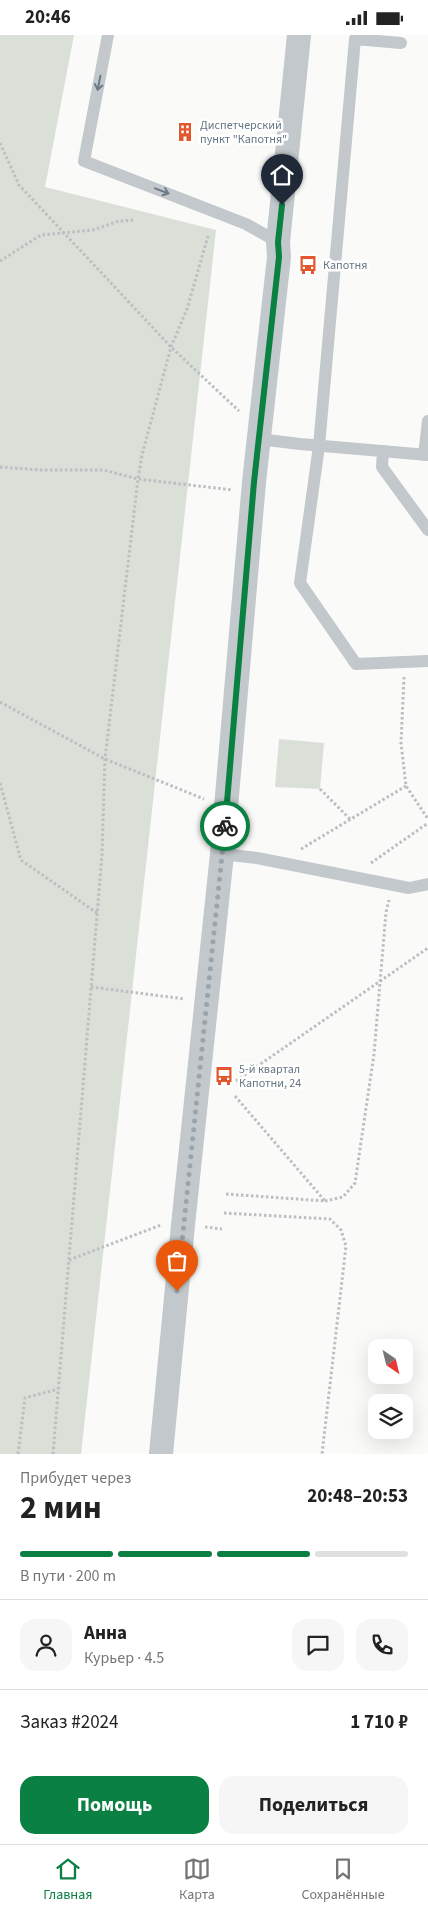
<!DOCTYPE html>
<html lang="ru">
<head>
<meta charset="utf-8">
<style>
	body { margin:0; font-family:"Source Sans 3",sans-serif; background:#f6f6f6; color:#222; height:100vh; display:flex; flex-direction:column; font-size:19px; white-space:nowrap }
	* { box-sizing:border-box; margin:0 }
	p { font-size:16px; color:#767676 }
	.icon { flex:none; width:28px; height:28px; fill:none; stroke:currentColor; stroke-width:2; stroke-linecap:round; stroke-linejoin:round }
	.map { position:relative; height:1419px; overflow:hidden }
	.sheet { display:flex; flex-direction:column; background:#fff; flex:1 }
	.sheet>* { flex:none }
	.needle { width:32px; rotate:145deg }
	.tools { position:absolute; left:368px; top:1304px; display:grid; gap:10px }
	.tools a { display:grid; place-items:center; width:45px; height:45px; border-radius:10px; background:#fff; box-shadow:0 5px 20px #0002; font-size:25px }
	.pin { position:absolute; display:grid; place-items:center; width:42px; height:42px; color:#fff; margin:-51px -21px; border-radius:50% 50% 50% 0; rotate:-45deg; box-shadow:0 0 5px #0007 }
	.pin .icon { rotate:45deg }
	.courier { position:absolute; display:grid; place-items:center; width:50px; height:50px; margin:-25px; border:4px solid #0b8043; border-radius:50%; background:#fff; color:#222; box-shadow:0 1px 6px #0007 }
	.overview em { font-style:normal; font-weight:700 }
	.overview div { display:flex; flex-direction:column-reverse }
	.overview { display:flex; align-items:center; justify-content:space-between; height:85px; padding:0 20px }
	h1 { font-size:32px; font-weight:700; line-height:38px }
	.bar { display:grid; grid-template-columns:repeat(4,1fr); gap:8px 5px; align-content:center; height:60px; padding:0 20px }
	.bar i { height:6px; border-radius:4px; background:#e0e0e0 }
	.bar .active { background:#0b8043 }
	.bar p { grid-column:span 4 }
	.line { display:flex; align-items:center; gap:12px; padding:0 20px; border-top:1px solid #e0e0e0 }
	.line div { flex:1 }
	.round { display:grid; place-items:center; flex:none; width:52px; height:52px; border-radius:15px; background:#f6f6f6 }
	.primary-button { display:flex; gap:10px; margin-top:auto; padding:10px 20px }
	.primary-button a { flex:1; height:58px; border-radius:15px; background:#0b8043; color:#fff; font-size:20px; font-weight:700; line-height:58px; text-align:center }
	.primary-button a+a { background:#f6f6f6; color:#222 }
	.status { display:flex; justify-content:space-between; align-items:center; height:35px; padding:0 25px; background:#fff; direction:ltr }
	.status svg { height:14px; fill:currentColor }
	.tab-bar { display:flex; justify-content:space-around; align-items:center; height:70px; border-top:1px solid #e0e0e0; background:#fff; font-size:14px; color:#767676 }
	.tab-bar a { display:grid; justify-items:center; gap:2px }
	.tab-bar .active { color:#0b8043 }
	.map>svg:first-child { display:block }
</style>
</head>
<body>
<div class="status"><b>20:46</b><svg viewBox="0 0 49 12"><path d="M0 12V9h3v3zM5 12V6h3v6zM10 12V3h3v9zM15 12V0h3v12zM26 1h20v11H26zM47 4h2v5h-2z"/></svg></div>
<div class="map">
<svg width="428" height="1419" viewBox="0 0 428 1419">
	<rect width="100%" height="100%" fill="#fafaf8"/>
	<g fill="#dadfd7">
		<path d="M0,0H74L45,152L216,195L81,1419H0Z"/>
		<path d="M279,704L324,708L320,754L275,752Z"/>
	</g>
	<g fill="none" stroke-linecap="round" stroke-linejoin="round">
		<g stroke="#bbbfc2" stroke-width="3" stroke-dasharray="2.5 2.5" stroke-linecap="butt">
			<path d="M0,108L19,150L171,312L239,376"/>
			<path d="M0,226L41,200L93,195L119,186L134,185"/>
			<path d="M0,432L40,435H104L138,444L233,455"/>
			<path d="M404,642L401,708L406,751L428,784"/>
			<path d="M0,667L105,724L204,764"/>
			<path d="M0,748L21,825L97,878"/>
			<path d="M320,754L351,785"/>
			<path d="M301,814L406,751"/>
			<path d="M371,828L428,788"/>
			<path d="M91,952L185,964"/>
			<path d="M236,1046L428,913"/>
			<path d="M226,1159L325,1166L235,1061"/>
			<path d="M325,1166L343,1162L355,1148L374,1019L386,877L389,865"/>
			<path d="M224,1178L330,1184L341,1195L346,1211L322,1419"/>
			<path d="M205,1192L222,1194"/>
			<path d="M69,1225L161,1190"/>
			<path d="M18,1419L25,1363L58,1354"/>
			<path d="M53,1419L102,819L105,724L138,444L142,420L171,312L187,274L208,201"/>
		</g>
		<g stroke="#c3c8cc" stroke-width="12">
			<path d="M108,0L84,126L246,189L278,207"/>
			<path d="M401,8L355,4L319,411L300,548L356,629L428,626"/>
			<path d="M259,404L300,409L428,420"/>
			<path d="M383,416L382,432L428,495"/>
			<path d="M424,420L428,386"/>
			<path d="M222,819L257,823L409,853L428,849"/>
		</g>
		<path stroke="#c3c8cc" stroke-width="24" d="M161,1419L183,1190L222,819L254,447L279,222L278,207L299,0"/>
	</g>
	<defs><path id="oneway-shaft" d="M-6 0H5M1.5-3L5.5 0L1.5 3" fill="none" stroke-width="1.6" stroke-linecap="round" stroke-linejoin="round" transform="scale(1.25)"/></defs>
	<g stroke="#6a7a87">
		<use href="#oneway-shaft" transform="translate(99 48) rotate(101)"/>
		<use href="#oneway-shaft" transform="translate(162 156) rotate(21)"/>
	</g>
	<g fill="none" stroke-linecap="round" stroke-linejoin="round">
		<path stroke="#99a4ac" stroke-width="5" stroke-dasharray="0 9" d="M177,1256L225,791"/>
		<path stroke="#0b8043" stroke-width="6" d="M225,791L254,447L279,222L278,207L282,170"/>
	</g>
	<defs>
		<g id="building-bare" transform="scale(1.5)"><path d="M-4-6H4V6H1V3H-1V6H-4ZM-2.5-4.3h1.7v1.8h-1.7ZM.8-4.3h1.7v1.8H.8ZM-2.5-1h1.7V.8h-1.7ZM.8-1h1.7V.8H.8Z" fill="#e4572e" stroke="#fff" stroke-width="2.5" paint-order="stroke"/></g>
		<g id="bus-bare" transform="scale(1.5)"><path d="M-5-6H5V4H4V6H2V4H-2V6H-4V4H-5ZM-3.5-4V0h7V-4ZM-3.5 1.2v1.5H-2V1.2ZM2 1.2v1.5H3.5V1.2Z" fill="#e4572e" stroke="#fff" stroke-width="2.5" paint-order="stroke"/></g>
	</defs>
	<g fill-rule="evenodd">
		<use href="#building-bare" x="185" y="97"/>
		<use href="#bus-bare" x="308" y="230"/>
		<use href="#bus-bare" x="224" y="1041"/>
	</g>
	<g text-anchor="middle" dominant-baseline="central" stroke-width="5" stroke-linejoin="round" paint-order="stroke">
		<g font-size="12" fill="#657683" stroke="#fff" text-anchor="start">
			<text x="200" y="90">Диспетчерский<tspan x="200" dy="14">пункт "Капотня"</tspan></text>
			<text x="323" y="230">Капотня</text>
			<text x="239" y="1034">5-й квартал<tspan x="239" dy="14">Капотни, 24</tspan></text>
		</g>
	</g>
</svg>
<div class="tools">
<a><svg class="needle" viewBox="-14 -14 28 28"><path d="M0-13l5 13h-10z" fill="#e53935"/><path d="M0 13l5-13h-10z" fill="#767676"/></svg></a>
<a><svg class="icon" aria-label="layers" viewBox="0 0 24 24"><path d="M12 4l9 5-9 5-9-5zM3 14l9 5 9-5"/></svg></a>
</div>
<div class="pin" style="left:177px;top:1256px;background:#ea580c"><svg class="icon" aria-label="bag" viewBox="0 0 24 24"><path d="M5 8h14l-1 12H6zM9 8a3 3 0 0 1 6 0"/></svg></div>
<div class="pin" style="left:282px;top:170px;background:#1f2937"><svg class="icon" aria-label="home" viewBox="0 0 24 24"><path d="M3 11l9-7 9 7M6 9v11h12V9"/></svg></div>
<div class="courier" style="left:225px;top:791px"><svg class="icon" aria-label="bike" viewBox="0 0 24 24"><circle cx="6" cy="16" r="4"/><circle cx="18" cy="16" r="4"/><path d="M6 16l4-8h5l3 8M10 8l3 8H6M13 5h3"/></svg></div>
</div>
<section class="sheet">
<div class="overview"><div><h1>2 мин</h1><p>Прибудет через</p></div><em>20:48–20:53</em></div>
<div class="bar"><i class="active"></i><i class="active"></i><i class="active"></i><i></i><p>В пути · 200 m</p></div>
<div class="line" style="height:90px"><a class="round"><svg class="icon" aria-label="person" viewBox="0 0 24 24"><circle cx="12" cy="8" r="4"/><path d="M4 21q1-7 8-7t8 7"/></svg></a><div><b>Анна</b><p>Курьер · 4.5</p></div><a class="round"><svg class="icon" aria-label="chat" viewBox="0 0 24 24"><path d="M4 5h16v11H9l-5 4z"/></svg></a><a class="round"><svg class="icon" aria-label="phone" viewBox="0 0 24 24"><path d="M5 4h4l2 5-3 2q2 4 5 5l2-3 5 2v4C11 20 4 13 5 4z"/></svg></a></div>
<div class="line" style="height:65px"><div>Заказ #2024</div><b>1 710 ₽</b></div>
<div class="primary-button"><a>Помощь</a><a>Поделиться</a></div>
</section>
<nav class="tab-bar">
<a class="active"><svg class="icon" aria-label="home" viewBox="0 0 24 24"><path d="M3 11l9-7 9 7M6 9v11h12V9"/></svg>Главная</a>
<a><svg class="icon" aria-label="map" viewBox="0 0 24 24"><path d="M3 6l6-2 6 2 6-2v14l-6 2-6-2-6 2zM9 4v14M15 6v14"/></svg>Карта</a>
<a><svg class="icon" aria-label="saved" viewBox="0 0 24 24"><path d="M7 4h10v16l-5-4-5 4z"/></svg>Сохранённые</a>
</nav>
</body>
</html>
